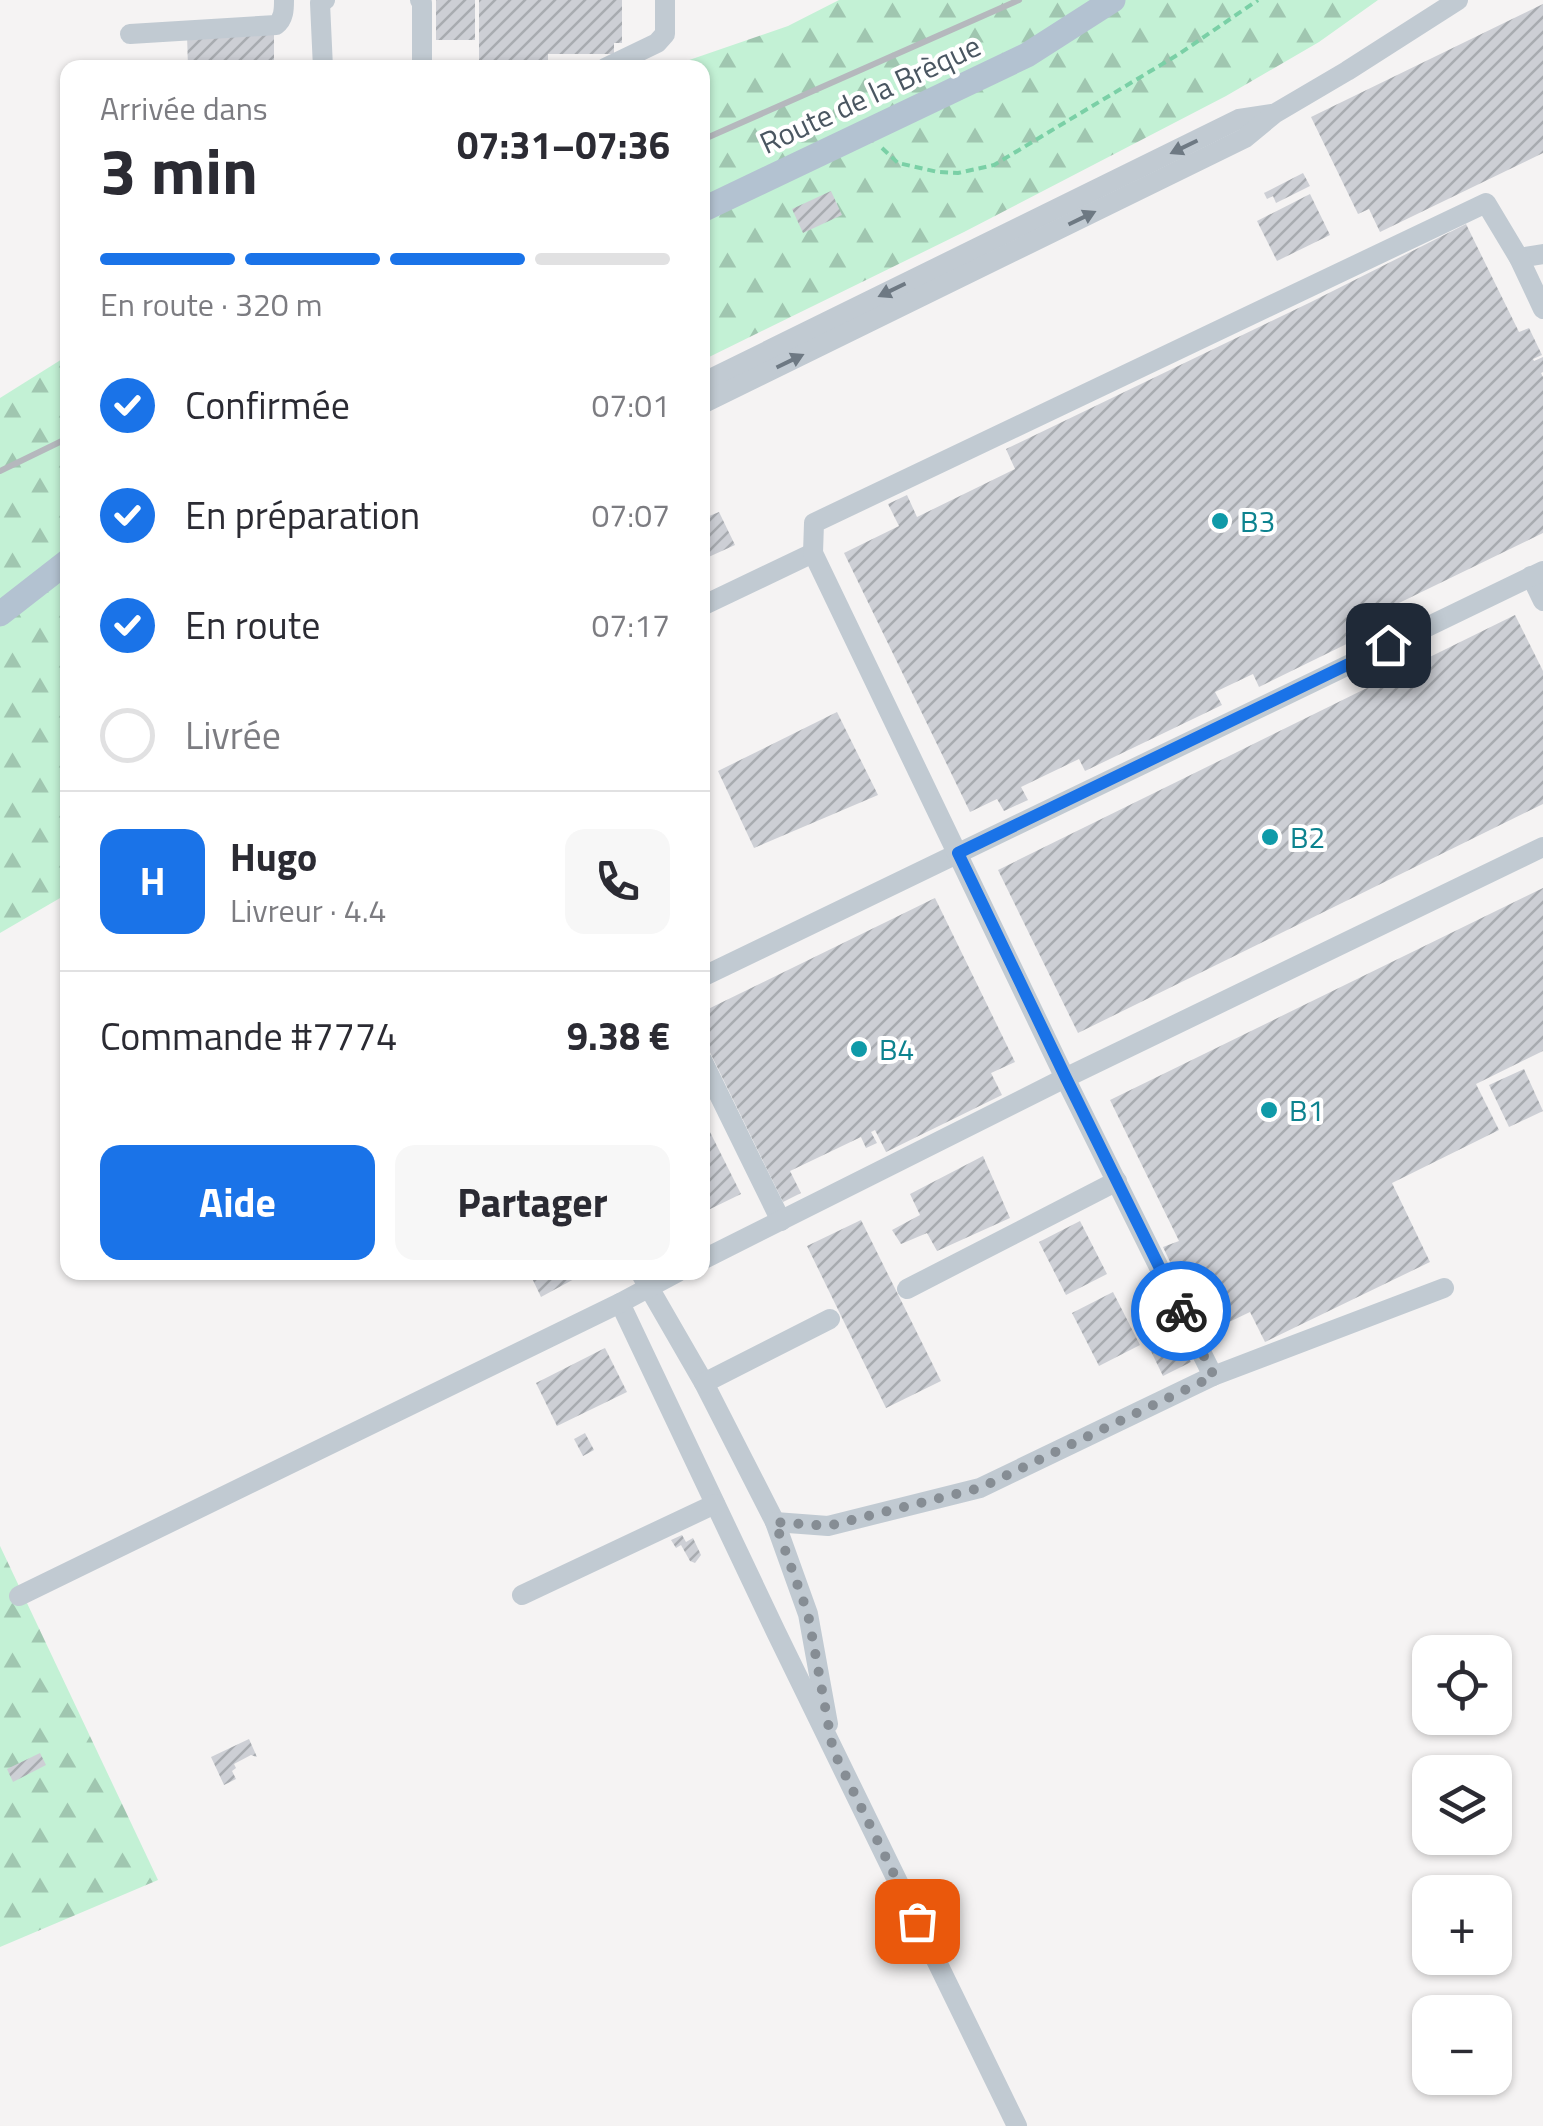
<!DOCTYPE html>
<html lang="fr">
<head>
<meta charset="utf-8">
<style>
	body { margin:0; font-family:"Titillium Web",sans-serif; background:#f7f7f7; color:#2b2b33; height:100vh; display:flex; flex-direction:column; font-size:38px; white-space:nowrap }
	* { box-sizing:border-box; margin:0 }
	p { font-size:32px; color:#7c7c81 }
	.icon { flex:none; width:55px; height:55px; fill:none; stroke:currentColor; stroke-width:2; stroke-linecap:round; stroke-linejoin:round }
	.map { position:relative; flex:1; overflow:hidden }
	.panel { position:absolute; left:60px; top:60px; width:650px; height:1220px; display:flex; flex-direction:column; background:#fff; border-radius:20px; box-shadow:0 2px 8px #0004 }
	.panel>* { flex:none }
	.controls { position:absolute; left:1412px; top:1635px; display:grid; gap:20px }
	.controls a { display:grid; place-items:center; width:100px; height:100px; border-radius:20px; background:#fff; box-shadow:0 2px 8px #0004; font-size:50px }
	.pin { position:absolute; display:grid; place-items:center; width:85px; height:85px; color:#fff; margin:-42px; border-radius:20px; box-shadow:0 5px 15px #0006 }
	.courier { position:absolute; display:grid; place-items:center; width:100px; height:100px; margin:-50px; border:8px solid #1a73e8; border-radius:50%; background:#fff; color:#222; box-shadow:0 2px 12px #0007 }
	.headline em { font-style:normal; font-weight:700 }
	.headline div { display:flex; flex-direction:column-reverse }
	.headline { display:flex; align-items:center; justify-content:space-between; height:170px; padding:0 40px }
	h1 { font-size:65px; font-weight:700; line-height:75px }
	.bar { display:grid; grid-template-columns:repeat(4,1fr); gap:15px 10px; align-content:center; height:120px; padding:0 40px }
	.bar i { height:12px; border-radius:8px; background:#e1e1e2 }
	.bar .current { background:#1a73e8 }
	.bar p { grid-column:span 4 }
	.line { display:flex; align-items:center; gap:25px; padding:0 40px; border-top:2px solid #e1e1e2 }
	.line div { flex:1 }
	.round { display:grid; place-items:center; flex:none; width:105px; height:105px; border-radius:20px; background:#f7f7f7 }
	ol { padding:0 40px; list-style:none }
	li { display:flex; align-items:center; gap:30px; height:110px }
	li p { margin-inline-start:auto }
	li .icon { padding:10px; border-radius:50%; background:#1a73e8; color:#fff; stroke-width:4 }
	li:last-child { color:#7c7c81 }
	li i { width:55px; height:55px; border:5px solid #e1e1e2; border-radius:50% }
	.action { display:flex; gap:20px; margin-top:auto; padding:20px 40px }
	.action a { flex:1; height:115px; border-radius:20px; background:#1a73e8; color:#fff; font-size:40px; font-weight:700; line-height:115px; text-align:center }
	.action a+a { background:#f7f7f7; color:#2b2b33 }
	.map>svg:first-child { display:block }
</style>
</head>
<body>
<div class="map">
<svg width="1543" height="2126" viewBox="0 0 1543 2126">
	<defs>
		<pattern id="forest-firs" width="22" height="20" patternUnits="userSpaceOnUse" patternTransform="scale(2.5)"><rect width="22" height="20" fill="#c3f1d5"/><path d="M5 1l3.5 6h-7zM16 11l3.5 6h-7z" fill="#a0c6b0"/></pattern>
		<pattern id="building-hatch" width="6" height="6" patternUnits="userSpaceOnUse" patternTransform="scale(2.5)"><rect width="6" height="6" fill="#cdcfd5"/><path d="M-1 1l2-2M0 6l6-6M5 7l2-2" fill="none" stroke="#a8abb0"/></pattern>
	</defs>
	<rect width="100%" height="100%" fill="#f5f3f3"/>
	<g fill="url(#forest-firs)">
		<path d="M839,0H1378L1319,42L1226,96L964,232L703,360L702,68H666L788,26Z"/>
		<path d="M67,356V894L0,933V398Z"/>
		<path d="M0,1546L158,1880L0,1947Z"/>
	</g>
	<g fill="url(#building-hatch)">
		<rect x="436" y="0" width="39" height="40"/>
		<path d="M479,0H622V43H614V54H548V68H479Z"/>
		<path d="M1543,4V153L1380,232L1369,209L1358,214L1311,117Z"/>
		<path d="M274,33V68H188L187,34Z"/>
		<path d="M1303,173L1310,186L1276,203L1273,196L1267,199L1264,193Z"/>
		<path d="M831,191L842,215L803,233L792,209Z"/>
		<path d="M1310,194L1330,235L1277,261L1257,221Z"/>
		<path d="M1466,224L1519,332L1529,328L1542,355L1533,359L1534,361L1543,357V372L1541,373L1543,377V533L1364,620L1371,632L1259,687L1253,674L1215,692L1222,705L1085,771L1079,759L1021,787L1028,800L1004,811L997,799L970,812L844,553L899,526L888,504L907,495L917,517L1015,469L1006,449L1311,302Z"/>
		<path d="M719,512L735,545L702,560V519Z"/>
		<path d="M1515,615L1543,671V804L1078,1033L998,870Z"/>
		<path d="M837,712L878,795L754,848L718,771Z"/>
		<path d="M1543,888V1051L1476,1084L1499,1130L1392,1183L1430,1262L1265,1342L1250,1312L1204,1334L1163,1247L1179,1241L1110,1100Z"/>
		<path d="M935,898L1015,1062L991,1073L1002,1095L886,1152L875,1130L871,1132L877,1143L866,1148L861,1137L790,1171L801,1193L783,1202L702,1036V1012Z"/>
		<path d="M1524,1069L1543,1111L1509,1127L1489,1085Z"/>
		<path d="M702,1116L741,1194L702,1213Z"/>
		<path d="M983,1156L1010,1218L937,1251L927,1233L901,1244L892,1230L920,1215L910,1194Z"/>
		<path d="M861,1220L941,1381L886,1408L807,1246Z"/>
		<path d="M1080,1221L1107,1274L1066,1295L1039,1242Z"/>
		<path d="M529,1272H573L576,1278L541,1297Z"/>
		<path d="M1113,1292L1140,1345L1099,1366L1072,1313Z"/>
		<path d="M1174,1329L1191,1362L1163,1376L1147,1343Z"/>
		<path d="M605,1348L627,1392L557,1426L536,1383Z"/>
		<path d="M585,1433L594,1450L583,1456L574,1439Z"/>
		<path d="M682,1535L686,1542L693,1538L701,1555L695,1563L690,1561L681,1545L676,1548L671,1540Z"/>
		<path d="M249,1739L257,1757L251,1755L234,1764L236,1768L232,1771L236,1779L224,1785L211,1757Z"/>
		<path d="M40,1753L46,1765L13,1782L7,1769Z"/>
	</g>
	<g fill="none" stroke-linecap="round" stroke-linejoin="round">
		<path stroke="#7ad0a6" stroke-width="4" stroke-dasharray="8 5" stroke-linecap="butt" d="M882,148L898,163L938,172L958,173L994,165L1179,54L1258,0"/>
		<g stroke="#c1cad2" stroke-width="20">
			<path d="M420,0L422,3V68"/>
			<path d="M130,34L276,25C284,19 284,9 284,0"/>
			<path d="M323,68L320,3L325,0"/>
			<path d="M605,68L657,43L665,34V0"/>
			<path d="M1519,258L1543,254"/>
			<path d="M702,383L1239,119L1272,114"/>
			<path d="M702,404L1245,138L1274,114L1347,71L1458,0"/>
			<path d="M1531,576L1543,601"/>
			<path d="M702,606L813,553"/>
			<path d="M702,977L1543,571"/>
			<path d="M702,1060L781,1221"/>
			<path d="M702,1260L1065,1078L1543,847"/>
			<path d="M640,1272L704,1383L775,1522L808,1614L828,1724"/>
			<path d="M678,1272L620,1303L776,1632L1017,2126"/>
			<path d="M907,1289L1117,1181"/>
			<path d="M1213,1376L1065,1078L813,553L814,523L1486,203L1519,258L1543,309"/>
			<path d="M704,1383L830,1319"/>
			<path d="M775,1522L828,1526L980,1488L1213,1376L1444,1288"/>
			<path d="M522,1595L715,1504"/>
			<path d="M19,1596L620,1303"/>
		</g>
		<g stroke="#b3c2d1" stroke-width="25">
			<path d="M702,210L1027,55L1113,0"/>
			<path d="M0,614L68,561"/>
		</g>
		<g stroke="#b5b8bd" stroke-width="6">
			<path d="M702,140L1019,0"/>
			<path d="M0,471L68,438"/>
		</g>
	</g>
	<defs><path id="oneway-solid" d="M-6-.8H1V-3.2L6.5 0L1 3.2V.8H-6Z" transform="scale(2.5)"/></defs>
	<g fill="#6e7983">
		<use href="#oneway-solid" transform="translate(1184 147) rotate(154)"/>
		<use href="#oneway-solid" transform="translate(1082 218) rotate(-26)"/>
		<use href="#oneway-solid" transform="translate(892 290) rotate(154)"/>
		<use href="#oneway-solid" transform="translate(790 361) rotate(-26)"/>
	</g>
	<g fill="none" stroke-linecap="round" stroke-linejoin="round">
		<path stroke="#868d94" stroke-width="10" stroke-dasharray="0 18" d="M917,1921L833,1750L808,1614L775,1522L828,1526L980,1488L1214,1376L1181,1311"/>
		<path stroke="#1a73e8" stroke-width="12" d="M1181,1311L1066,1078L958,853L1388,645"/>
	</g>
	<g fill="#0f9aa8" stroke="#fff" stroke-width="4">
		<circle cx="1220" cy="521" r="10"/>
		<circle cx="1270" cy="837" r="10"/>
		<circle cx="859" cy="1049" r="10"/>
		<circle cx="1269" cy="1110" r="10"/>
	</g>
	<g text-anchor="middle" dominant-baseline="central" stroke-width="8" stroke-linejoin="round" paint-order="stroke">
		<g font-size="30" fill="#4a5661" stroke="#fff">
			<text transform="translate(870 94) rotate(-25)">Route de la Brèque</text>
		</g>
		<g font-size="30" fill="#0d838f" stroke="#fff" text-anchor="start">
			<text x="1240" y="521">B3</text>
			<text x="1290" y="837">B2</text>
			<text x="879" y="1049">B4</text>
			<text x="1289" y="1110">B1</text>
		</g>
	</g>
</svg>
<div class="controls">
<a><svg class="icon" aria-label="locate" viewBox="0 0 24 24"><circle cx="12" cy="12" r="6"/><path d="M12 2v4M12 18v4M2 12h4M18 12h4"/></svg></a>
<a><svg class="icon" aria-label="layers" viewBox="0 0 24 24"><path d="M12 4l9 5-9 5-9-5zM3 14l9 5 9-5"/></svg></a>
<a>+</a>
<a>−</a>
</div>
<div class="pin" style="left:917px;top:1921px;background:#ea580c"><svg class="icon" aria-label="bag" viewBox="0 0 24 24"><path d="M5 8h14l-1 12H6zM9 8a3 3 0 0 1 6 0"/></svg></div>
<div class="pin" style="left:1388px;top:645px;background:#1f2937"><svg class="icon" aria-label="home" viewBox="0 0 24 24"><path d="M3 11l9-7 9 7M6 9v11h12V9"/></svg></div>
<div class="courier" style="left:1181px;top:1311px"><svg class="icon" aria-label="bike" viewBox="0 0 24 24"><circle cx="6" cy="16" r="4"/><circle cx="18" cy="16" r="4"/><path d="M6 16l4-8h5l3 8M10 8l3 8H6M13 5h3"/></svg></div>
<section class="panel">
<div class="headline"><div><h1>3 min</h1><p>Arrivée dans</p></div><em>07:31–07:36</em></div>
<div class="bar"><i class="current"></i><i class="current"></i><i class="current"></i><i></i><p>En route · 320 m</p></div>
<ol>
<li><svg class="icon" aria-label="check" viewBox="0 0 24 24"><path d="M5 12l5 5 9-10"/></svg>Confirmée<p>07:01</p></li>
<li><svg class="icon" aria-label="check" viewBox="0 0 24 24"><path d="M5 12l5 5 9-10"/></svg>En préparation<p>07:07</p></li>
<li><svg class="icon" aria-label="check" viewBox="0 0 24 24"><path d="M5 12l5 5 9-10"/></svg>En route<p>07:17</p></li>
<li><i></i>Livrée</li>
</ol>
<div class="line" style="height:180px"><b class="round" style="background:#1a73e8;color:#fff">H</b><div><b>Hugo</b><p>Livreur · 4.4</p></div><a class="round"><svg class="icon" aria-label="phone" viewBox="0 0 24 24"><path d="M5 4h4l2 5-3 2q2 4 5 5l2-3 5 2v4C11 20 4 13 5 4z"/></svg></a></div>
<div class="line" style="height:130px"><div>Commande #7774</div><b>9.38 €</b></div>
<div class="action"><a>Aide</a><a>Partager</a></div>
</section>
</div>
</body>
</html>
